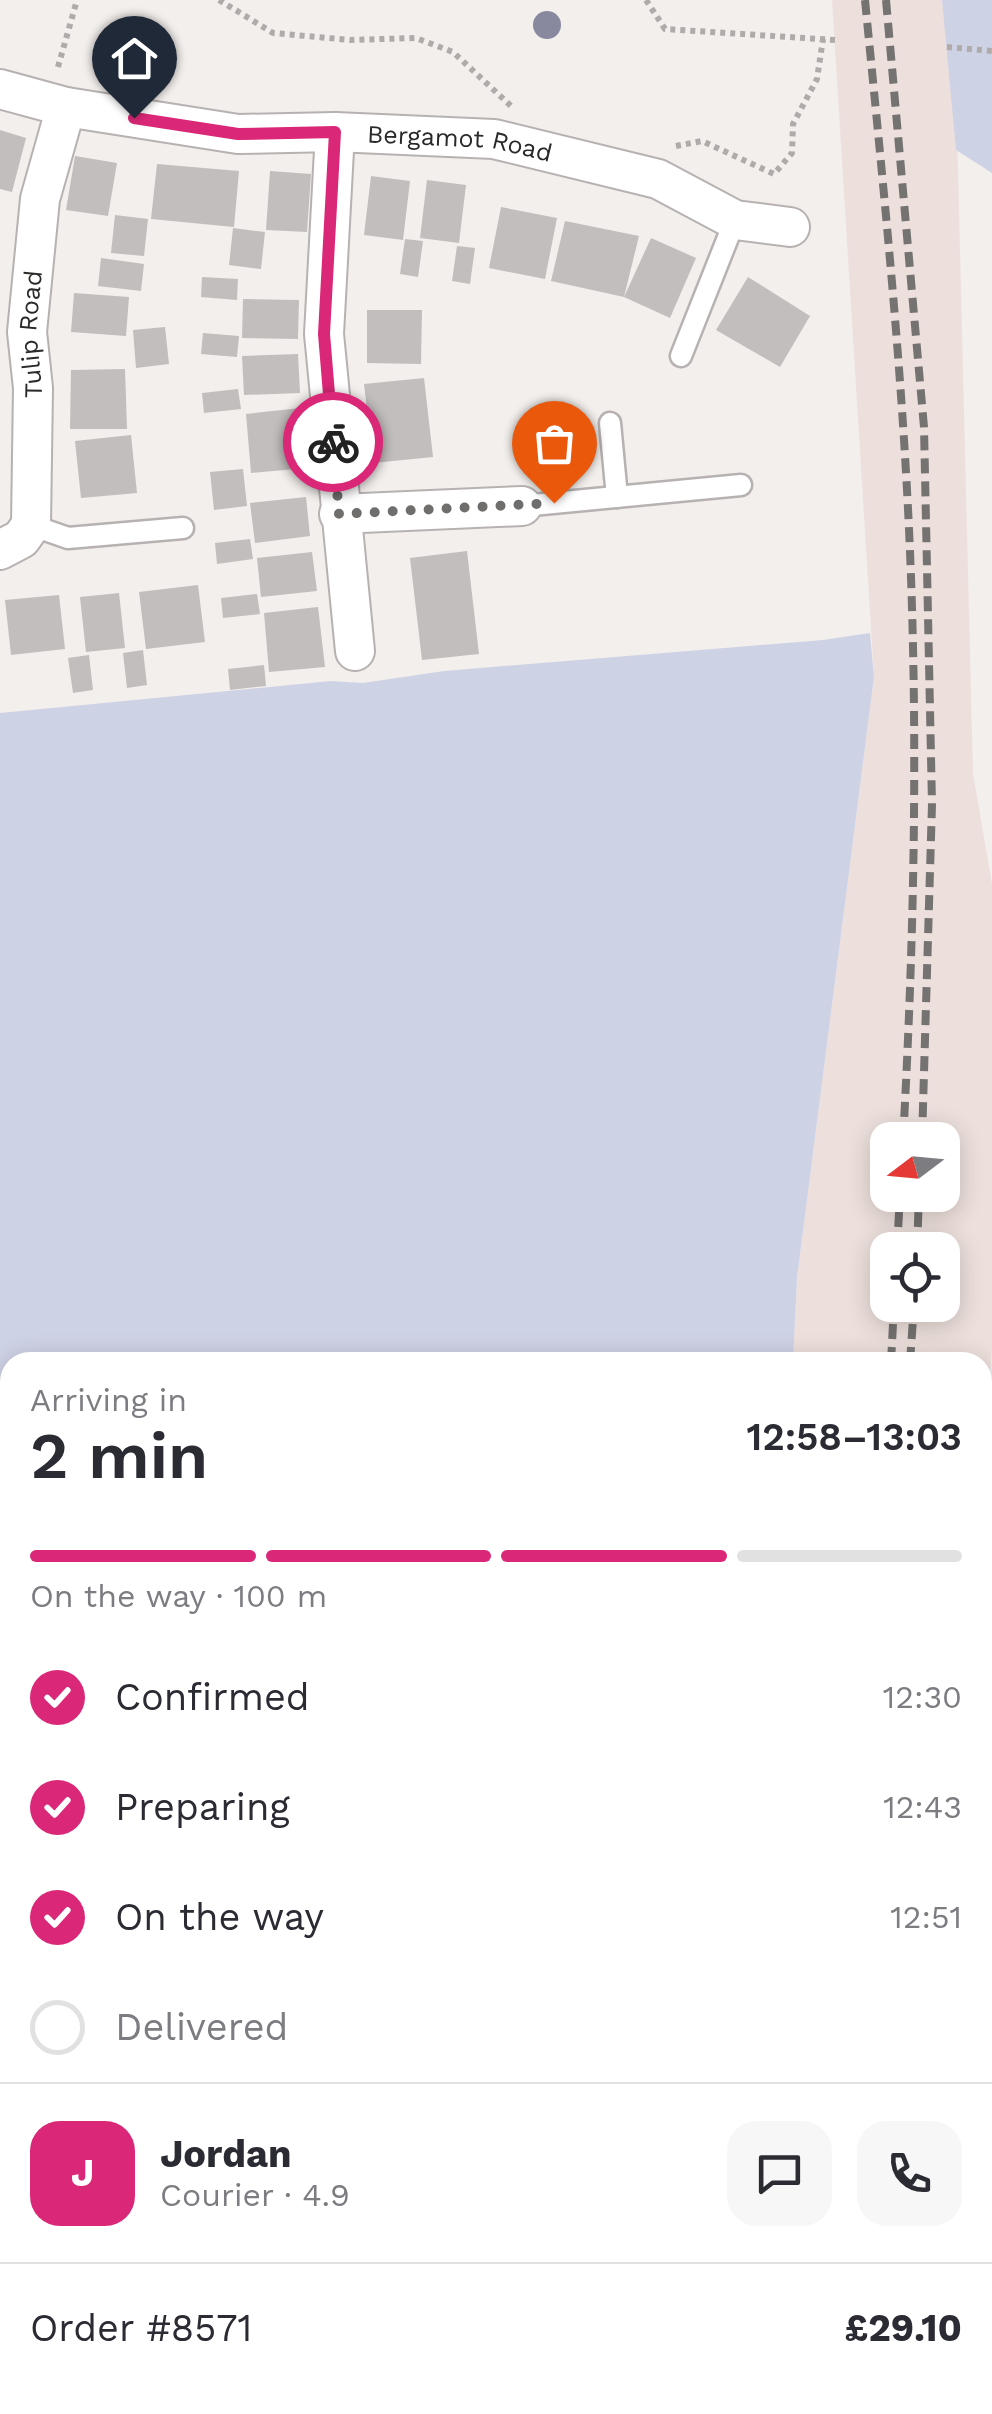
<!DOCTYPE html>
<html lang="en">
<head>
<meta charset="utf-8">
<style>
	body { margin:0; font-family:"Work Sans",sans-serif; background:#f7f7f7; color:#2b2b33; height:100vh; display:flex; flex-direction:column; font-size:38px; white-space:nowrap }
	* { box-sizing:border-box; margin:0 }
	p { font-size:32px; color:#7c7c81 }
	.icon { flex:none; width:55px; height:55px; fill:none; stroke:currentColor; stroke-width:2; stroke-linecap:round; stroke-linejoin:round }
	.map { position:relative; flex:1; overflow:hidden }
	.drawer { position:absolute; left:0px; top:1352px; width:992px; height:1062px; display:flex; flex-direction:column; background:#fff; border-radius:30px 30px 0 0; box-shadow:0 5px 25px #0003 }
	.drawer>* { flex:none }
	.needle { width:65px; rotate:254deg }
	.tools { position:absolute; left:870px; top:1122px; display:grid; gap:20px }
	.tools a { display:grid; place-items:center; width:90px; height:90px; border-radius:20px; background:#fff; box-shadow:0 5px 25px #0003; font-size:50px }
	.pin { position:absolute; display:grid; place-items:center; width:85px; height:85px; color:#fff; margin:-102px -42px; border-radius:50% 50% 50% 0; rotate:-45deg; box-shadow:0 0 10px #0007 }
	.pin .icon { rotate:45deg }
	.courier { position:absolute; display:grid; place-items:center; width:100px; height:100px; margin:-50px; border:8px solid #db2777; border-radius:50%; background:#fff; color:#222; box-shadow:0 2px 12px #0007 }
	.head em { font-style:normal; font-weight:600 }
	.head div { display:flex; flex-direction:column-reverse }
	.head { display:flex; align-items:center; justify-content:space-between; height:170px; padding:0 30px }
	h1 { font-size:65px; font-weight:600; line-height:75px }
	.bar { display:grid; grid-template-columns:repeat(4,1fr); gap:15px 10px; align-content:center; height:120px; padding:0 30px }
	.bar i { height:12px; border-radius:8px; background:#e1e1e2 }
	.bar .current { background:#db2777 }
	.bar p { grid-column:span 4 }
	.line { display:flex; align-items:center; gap:25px; padding:0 30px; border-top:2px solid #e1e1e2 }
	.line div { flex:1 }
	.round { display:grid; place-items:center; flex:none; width:105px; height:105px; border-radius:30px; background:#f7f7f7 }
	ol { padding:0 30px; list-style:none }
	li { display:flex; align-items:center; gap:30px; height:110px }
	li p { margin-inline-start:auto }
	li .icon { padding:10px; border-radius:50%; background:#db2777; color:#fff; stroke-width:4 }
	li:last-child { color:#7c7c81 }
	li i { width:55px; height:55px; border:5px solid #e1e1e2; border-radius:50% }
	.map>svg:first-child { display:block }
</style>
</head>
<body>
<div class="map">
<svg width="992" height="2414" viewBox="0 0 992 2414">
	<rect width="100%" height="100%" fill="#f3efed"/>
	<g fill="#ede0dc" fill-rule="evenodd">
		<path d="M832,0H942L957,129L973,773L992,884V1349L983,1445L982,1362H793L797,1278L874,677ZM888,1140H942V1195H888ZM888,1250H942V1305H888Z"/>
		<path d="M992,1499V1886L983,1887L982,1500Z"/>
		<path d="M670,2405H828L825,2414H670Z"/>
	</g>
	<g fill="#ced2e5">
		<path d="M942,0H992V173L956,150Z"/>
		<path d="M870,633L874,677L797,1278L793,1362H10V1536H0V713L331,681L363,683L444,671L823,640Z"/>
		<path d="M0,2338H10V2405H670V2414H0Z"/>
	</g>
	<g fill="#c2bebd">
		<path d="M0,130L26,138L12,192L0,189Z"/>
		<path d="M75,156L117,163L108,216L66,210Z"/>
		<path d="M157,164L239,171L234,227L151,219Z"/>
		<path d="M270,171L311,174L307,232L266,230Z"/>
		<path d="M371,176L410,181L403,240L364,235Z"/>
		<path d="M427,180L466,185L459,243L420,238Z"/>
		<path d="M501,207L557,218L545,279L489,268Z"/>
		<path d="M115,215L148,219L144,256L111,253Z"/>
		<path d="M565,221L639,236L624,297L551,281Z"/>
		<path d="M233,228L265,232L261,269L229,265Z"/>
		<path d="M651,238L696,258L670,318L624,297Z"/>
		<path d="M405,239L423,241L418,277L400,274Z"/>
		<path d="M457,246L475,248L470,284L452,281Z"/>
		<path d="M101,258L144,264L141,291L98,286Z"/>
		<path d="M202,277L238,279L237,300L201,297Z"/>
		<path d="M748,277L810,316L780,367L716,330Z"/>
		<path d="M74,293L129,297L126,336L71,332Z"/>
		<path d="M243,299L299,300L298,339L242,338Z"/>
		<path d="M367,310H422L421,364L367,363Z"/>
		<path d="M165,327L169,364L136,368L133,330Z"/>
		<path d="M203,333L239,336L237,357L201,354Z"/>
		<path d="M298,354L300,393L244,395L242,356Z"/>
		<path d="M125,369L127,429H70L71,370Z"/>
		<path d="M424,378L433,457L373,463L364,384Z"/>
		<path d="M238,389L241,409L204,413L202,393Z"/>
		<path d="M300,408L307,468L251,473L246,414Z"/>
		<path d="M131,435L137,493L81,498L75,441Z"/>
		<path d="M243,469L247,506L214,510L210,472Z"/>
		<path d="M306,497L310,536L255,543L250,503Z"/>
		<path d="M250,539L253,559L217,564L215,543Z"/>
		<path d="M467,551L479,654L422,660L410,558Z"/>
		<path d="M312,552L317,591L261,597L257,558Z"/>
		<path d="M198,585L205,642L146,649L139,592Z"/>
		<path d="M119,593L125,648L86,652L80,597Z"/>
		<path d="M257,594L260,614L223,618L221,598Z"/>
		<path d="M59,595L65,649L11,655L5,600Z"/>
		<path d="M318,607L325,667L269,672L264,613Z"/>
		<path d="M143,650L147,685L127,688L123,653Z"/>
		<path d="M89,655L93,690L73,693L68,658Z"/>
		<path d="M264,665L266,686L230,690L228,669Z"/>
		<rect x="0" y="2076" width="10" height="119"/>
	</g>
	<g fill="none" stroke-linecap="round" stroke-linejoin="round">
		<g stroke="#b7b2b1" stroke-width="25">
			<g id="service">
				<path d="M681,356L735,220"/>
				<path d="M610,423L617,497"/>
				<path d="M522,506L741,485"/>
				<path d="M31,525L68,538L183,528"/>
			</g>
		</g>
		<g stroke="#b7b2b1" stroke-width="42">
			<g id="minor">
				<path id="s1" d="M0,89L66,107L238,134L335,132L494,139L658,179L735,220L790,227"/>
				<path d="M335,132L324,334L355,651"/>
				<path d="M339,514L522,506"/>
				<path id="s2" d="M0,550L21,539L31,525L33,388L27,332L40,199L66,107"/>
			</g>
		</g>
		<g stroke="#aeabaa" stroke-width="6" stroke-dasharray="5 5" stroke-linecap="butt">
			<path d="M219,0L273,33L350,40L416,38L453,52L511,106"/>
			<path d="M646,0L665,29L835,40"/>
			<path d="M947,47L992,51"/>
			<path d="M58,67L77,0"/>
			<path d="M676,146L702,141L774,174L792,153L793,124L817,79L823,39"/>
			<path d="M982,2282L992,2283"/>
			<path d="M0,2302H10"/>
		</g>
		<use href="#service" stroke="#fff" stroke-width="20"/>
		<use href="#minor" stroke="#fff" stroke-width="38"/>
		<g stroke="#757372" stroke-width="8" stroke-dasharray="15 8" stroke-linecap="butt">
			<path d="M865,0C881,163 898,326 907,490C919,706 915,924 903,1140"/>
			<path d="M886,0L924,427L932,804L922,1140"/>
			<path d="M897,1250L900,1195"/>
			<path d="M917,1250L919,1195"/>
			<path d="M891,1362L894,1305"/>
			<path d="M910,1362L914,1305"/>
			<path d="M744,2414L745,2405"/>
			<path d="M763,2414L764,2405"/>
		</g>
	</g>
	<circle fill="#88889e" cx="547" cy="25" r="14"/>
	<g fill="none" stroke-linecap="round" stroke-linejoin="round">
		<path stroke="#706e6d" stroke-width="10" stroke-dasharray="0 18" d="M333,442L339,514L554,503"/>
		<path stroke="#db2777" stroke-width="12" d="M134,118L238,134L335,132L324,334L333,442"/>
	</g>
	<g text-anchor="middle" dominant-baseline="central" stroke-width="10" stroke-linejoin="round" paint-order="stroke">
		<g font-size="25" fill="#2a2928" stroke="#fffdfc">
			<text stroke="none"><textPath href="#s1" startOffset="465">Bergamot Road</textPath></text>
			<text stroke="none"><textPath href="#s2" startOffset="232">Tulip Road</textPath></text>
		</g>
	</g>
</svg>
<div class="tools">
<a><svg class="needle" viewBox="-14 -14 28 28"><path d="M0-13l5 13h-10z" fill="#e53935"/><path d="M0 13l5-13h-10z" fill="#7c7c81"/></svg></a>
<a><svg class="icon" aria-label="locate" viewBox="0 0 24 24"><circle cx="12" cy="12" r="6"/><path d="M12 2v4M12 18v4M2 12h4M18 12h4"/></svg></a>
</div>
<div class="pin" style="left:554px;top:503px;background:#ea580c"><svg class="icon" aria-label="bag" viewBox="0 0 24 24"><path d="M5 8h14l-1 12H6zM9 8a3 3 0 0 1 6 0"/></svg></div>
<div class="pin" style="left:134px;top:118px;background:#1f2937"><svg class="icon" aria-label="home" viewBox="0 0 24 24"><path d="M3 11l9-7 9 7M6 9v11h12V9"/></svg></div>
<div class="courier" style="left:333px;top:442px"><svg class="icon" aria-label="bike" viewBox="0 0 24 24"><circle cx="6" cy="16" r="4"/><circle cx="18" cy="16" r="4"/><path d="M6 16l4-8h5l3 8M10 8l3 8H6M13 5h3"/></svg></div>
<section class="drawer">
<div class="head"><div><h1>2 min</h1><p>Arriving in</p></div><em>12:58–13:03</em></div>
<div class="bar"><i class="current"></i><i class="current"></i><i class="current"></i><i></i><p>On the way · 100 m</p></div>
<ol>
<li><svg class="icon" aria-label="check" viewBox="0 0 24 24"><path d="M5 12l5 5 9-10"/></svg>Confirmed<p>12:30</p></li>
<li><svg class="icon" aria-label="check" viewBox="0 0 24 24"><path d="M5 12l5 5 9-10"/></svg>Preparing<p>12:43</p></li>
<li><svg class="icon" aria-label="check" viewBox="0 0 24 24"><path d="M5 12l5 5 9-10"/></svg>On the way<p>12:51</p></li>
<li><i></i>Delivered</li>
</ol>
<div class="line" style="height:180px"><b class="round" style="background:#db2777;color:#fff">J</b><div><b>Jordan</b><p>Courier · 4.9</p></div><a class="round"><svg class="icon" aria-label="chat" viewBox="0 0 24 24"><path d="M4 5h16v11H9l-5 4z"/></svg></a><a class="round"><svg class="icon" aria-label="phone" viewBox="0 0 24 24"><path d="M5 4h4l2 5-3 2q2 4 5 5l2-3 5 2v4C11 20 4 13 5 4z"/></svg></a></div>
<div class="line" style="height:130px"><div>Order #8571</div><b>£29.10</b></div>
</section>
</div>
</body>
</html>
